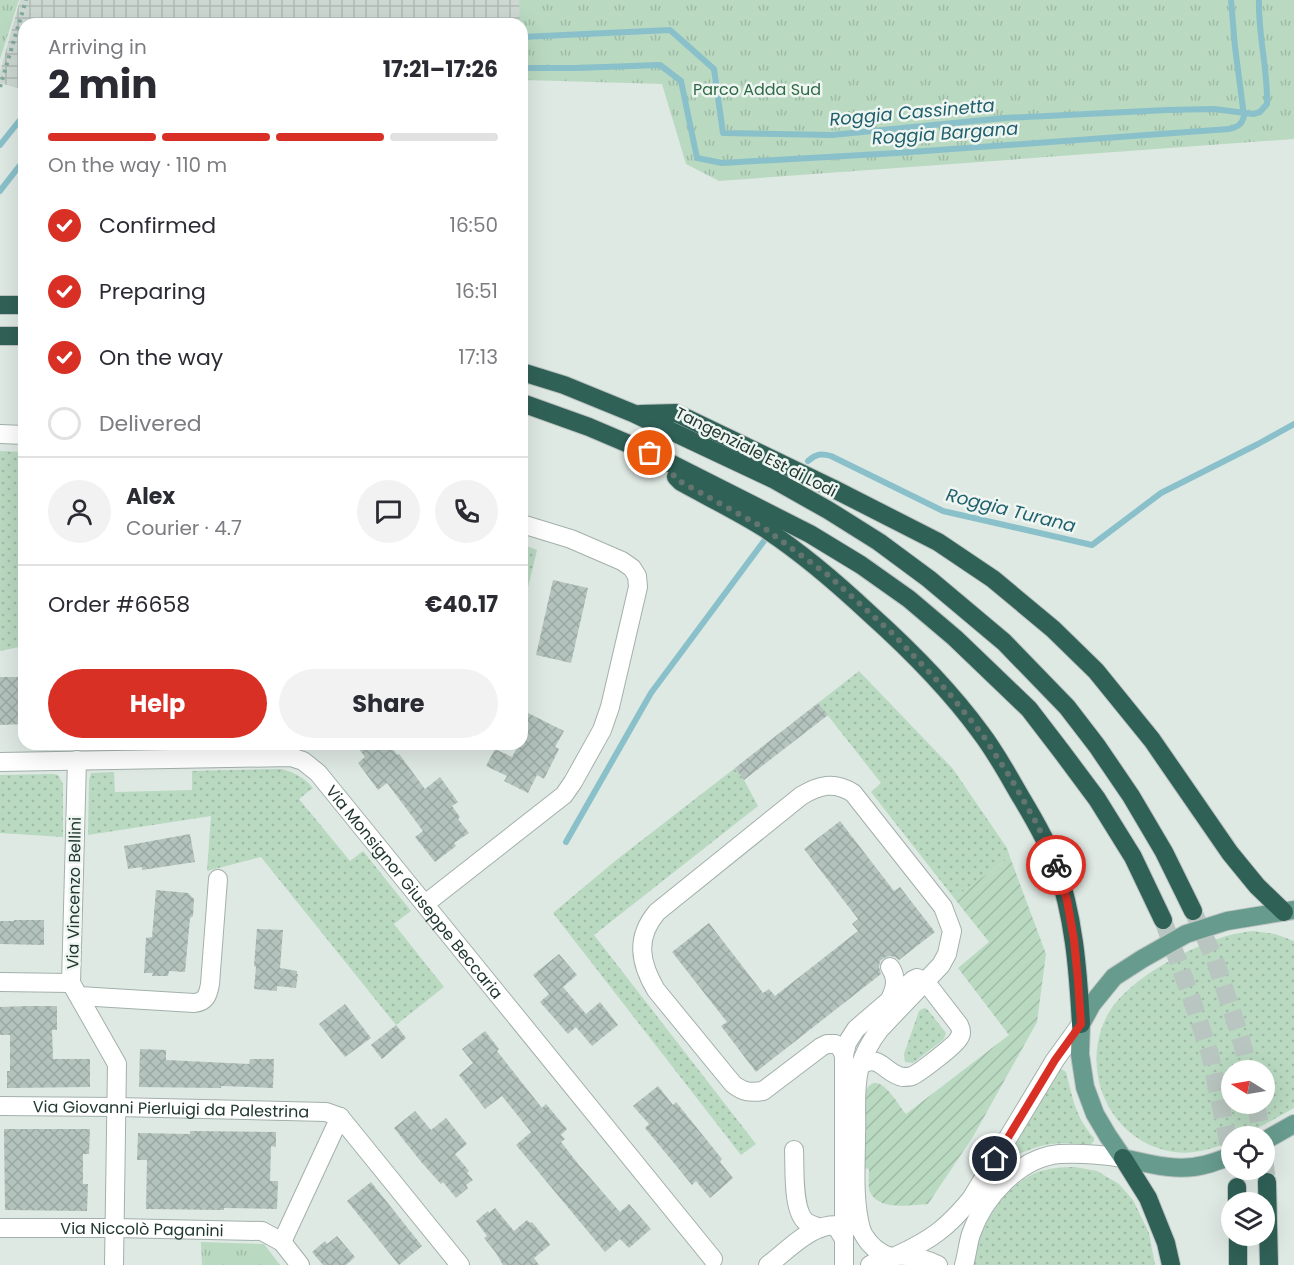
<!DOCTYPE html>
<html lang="en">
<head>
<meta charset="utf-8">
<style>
	body { margin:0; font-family:Poppins,sans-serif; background:#f2f2f3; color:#2b2b33; height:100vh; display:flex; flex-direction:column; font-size:22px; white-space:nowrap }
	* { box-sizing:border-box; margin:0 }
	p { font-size:20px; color:#7c7c81 }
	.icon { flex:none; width:33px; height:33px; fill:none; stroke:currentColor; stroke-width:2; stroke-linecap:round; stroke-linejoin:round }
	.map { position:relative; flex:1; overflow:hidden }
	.sheet { position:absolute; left:18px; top:18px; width:510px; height:732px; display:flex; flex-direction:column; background:#fff; border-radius:18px; box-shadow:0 6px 24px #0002 }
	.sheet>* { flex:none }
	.needle { width:39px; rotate:281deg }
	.buttons { position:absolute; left:1221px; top:1060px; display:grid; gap:12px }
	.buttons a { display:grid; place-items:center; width:54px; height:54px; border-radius:50%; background:#fff; box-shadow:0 6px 24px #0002; font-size:30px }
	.pin { position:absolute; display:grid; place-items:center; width:51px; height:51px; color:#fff; margin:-26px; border:3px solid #fff; border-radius:50%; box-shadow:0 2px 6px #0007 }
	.courier { position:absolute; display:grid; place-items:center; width:60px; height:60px; margin:-30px; border:4px solid #d93025; border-radius:50%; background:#fff; color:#222; box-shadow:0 2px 8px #0007 }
	.headline em { font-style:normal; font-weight:700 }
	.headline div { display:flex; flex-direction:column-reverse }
	.headline { display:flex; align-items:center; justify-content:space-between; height:102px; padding:0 30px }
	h1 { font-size:39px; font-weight:700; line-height:45px }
	.bar { display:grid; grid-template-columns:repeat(4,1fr); gap:9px 6px; align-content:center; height:72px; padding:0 30px }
	.bar i { height:8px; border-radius:4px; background:#e1e1e2 }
	.bar .selected { background:#d93025 }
	.bar p { grid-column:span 4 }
	.line { display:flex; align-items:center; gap:15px; padding:0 30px; border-top:2px solid #e1e1e2 }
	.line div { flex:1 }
	.round { display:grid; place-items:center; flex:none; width:63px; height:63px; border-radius:32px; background:#f2f2f3 }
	ol { padding:0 30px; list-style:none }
	li { display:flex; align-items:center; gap:18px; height:66px }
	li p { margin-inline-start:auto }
	li .icon { padding:6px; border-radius:50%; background:#d93025; color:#fff; stroke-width:4 }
	li:last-child { color:#7c7c81 }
	li i { width:33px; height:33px; border:3px solid #e1e1e2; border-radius:50% }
	.primary-button { display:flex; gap:12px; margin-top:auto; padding:12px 30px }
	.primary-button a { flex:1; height:69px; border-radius:36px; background:#d93025; color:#fff; font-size:24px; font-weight:700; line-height:69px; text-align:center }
	.primary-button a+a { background:#f2f2f3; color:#2b2b33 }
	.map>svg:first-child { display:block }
</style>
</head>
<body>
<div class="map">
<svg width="1294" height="1265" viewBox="0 0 1294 1265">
	<defs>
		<pattern id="industrial-grid" width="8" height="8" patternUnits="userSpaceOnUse" patternTransform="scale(1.5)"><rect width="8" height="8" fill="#cdd8d3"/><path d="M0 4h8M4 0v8" fill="none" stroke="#b0bab6"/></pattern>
		<pattern id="grass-dots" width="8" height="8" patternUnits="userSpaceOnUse" patternTransform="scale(1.5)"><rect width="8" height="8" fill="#b9d9c1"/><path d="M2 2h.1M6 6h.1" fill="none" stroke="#9fbba6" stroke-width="1.8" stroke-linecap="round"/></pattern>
		<pattern id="park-tufts" width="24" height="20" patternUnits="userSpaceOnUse" patternTransform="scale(1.5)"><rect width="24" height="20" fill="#b9d9c1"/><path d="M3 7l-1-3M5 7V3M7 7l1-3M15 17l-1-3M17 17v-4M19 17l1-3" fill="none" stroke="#9fbba6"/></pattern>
		<pattern id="garden-furrows" width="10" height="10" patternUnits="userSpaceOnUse" patternTransform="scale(1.5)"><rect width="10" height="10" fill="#b9d9c1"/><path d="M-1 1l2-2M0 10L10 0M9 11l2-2" fill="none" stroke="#9fbba6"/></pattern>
		<pattern id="building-cross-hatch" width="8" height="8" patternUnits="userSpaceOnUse" patternTransform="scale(1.5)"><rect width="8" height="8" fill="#b4c3bd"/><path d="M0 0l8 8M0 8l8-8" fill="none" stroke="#9aa8a3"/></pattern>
	</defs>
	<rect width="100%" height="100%" fill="#dfe9e4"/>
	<path fill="url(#industrial-grid)" d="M20,0H656L522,24H24V90L0,83V72Z"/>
	<g fill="url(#grass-dots)" fill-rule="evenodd">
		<path d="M0,451L24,452V646L0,651Z"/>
		<path d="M522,544L537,550L522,612Z"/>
		<path d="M859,671L953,769L1007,848L1010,857L954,898L871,792L881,783L818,703Z"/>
		<path d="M735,768L744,780L758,806L594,935L756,1144L741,1155L553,913L615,861Z"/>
		<path d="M281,769C295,773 304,777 313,788L299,799L350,861L363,851L411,911L394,924L444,987L396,1025L261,857L207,871L211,816L88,835L89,780L91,773L114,772L115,792L192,790V771Z"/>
		<path d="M53,774L58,775L63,784V837L0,833V775Z"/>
		<path d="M1253,931L1275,934L1294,941V1108L1242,1137H1232L1231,1142C1213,1148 1194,1155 1174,1152C1112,1143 1080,1075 1105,1020C1122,981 1191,946 1230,935C1237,933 1245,932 1253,931ZM1232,1071H1264V1104H1232Z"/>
		<path d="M925,1008L928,1010L946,1033L944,1039L913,1063L905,1062L904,1054L919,1011L922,1009Z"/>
		<path d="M1061,1069L1066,1072C1073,1099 1075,1116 1094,1138V1141L1090,1145C1072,1143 1055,1142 1037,1147C1030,1149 1022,1154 1015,1154L1011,1150L1012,1148Z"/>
		<path d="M1075,1167L1097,1171L1119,1184L1133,1200L1149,1233L1155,1265H974C976,1231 1002,1189 1033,1174C1046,1168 1061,1167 1075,1167Z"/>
	</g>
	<g fill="url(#park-tufts)">
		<path d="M0,0H19L0,59Z"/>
		<path d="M519,0H1294V139L719,181L686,164L662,84L524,80L522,24H520Z"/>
		<path d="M201,1242L264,1244L280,1265H202Z"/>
	</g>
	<path fill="url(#garden-furrows)" d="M1010,857L1046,954L1037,1022L974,1135L928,1204C910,1205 876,1212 869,1189C868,1183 869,1175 869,1169L864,1168L865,1092C878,1066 897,1104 906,1114L1009,1035L958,968L989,942L954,898Z"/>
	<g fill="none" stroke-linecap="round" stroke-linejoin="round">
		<g stroke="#8ac0ca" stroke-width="6">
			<path d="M522,37L670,30L714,69L723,133L832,135L1004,118L1167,110L1214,109L1253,114L1260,112L1267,104C1268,70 1258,35 1259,0"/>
			<path d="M522,68H575L660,65L681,81L697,158L722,163L897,153L1229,129C1237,127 1242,125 1244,116L1235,47L1231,0"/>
			<path d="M0,145L24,115"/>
			<path d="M0,191L24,160"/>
			<path d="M808,461C816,454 821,453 831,456L943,511L1092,545L1161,493L1258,444L1294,424"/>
			<path d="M566,842L651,693L764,541"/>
		</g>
	</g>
	<g fill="url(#building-cross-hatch)">
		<path d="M553,580L588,588L571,663L536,655Z"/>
		<path d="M0,677H24V724L0,725Z"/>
		<path d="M818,703L828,715L744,780L735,768Z"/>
		<path d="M522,710L564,731L555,747L559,749L544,779L537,775L528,793L504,781L507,776L486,766L495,749L512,757L519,744H522Z"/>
		<path d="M355,744H390L397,755L399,754L425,789L440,777L458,802L452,806L460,817L458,819L469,833L454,843L456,846L435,862L415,837L423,831L387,783L378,790L358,763L365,757Z"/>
		<path d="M840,821L894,891L900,887L935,932L899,960L895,957L890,956L884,958L880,961L879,967L881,974L756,1072L721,1026L727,1022L672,952L709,923L763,993L769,989L775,996L858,931L852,924L858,919L804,849Z"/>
		<path d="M190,834L195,862L142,870V867L128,869L124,846Z"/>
		<path d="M156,890L188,893L194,899L193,916L190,918L185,972L169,971L168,976H152L153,973H144L146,938L152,937Z"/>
		<path d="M14,920H44V945L0,944V921H14Z"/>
		<path d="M257,929L283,930L280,968L297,971V974H298L296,988L277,986V991L254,989L256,967L254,966Z"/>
		<path d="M559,954L577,975L563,987L586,1014L600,1002L618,1025L592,1046L576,1027L568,1034L540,1002L549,994L533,975Z"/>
		<path d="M345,1004L371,1038L345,1057L319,1024Z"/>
		<path d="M28,1006H57V1030H52L53,1059H90V1087L7,1088V1071H10V1035H0V1007Z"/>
		<path d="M396,1025L406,1038L382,1059L371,1045Z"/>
		<path d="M485,1031L499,1049L497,1051L542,1108L546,1104L567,1129L561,1135L565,1139L561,1142L579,1165L620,1212L629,1204L651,1229L629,1248L620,1239L605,1252L516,1145L531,1132L502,1096L485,1109L459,1075L473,1063L462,1049Z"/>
		<path d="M140,1049L166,1050V1060L249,1064L250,1059H274L273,1088L221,1086V1088L139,1087Z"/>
		<path d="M658,1086L673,1105L676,1102L722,1159L720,1162L733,1178L710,1198L696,1181L692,1185L645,1128L649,1124L633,1106Z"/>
		<path d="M415,1111L431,1130L446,1118L467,1144L455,1154L469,1171L467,1173L473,1180L466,1185L468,1188L456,1198L443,1182L441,1184L422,1163L394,1128Z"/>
		<path d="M4,1129H90L89,1154H83V1184H88L87,1211L5,1210Z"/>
		<path d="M190,1131L276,1132V1147L271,1146L270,1181H278L277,1209L224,1208V1210L146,1209L147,1160H137L138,1133L190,1134Z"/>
		<path d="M371,1182L422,1246L399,1265L347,1201Z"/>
		<path d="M495,1208L514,1231L527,1220L530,1223L532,1222L549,1243L550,1245L534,1258L539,1265H503L496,1253L484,1238L487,1236L476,1221L488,1211L489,1213Z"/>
		<path d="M337,1236L355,1257L346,1265H323L312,1252L325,1241L327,1244Z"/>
	</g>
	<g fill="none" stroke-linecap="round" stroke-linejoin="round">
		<g stroke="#b9c5c0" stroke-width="18" stroke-dasharray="18 9" stroke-linecap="butt">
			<path d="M1193,911L1215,960L1241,1039L1249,1071"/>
			<path d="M1163,920L1191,997L1210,1054L1232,1160"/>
			<path d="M1256,1104L1262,1137"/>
			<path d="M1264,1158L1267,1182"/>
		</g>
		<g stroke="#a2b0ab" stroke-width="20">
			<g id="minor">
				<path d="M0,434L24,435"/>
				<path d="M77,760L71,983L117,1064L114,1265"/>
				<path id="s1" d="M0,762L291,757L303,761L318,773L713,1259"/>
				<path d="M425,904L564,795L573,782L602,730L610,707L638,587L637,576L632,568L622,561L571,539L522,524"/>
				<path d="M890,967C897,977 896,986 891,997"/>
				<path d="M0,982L71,983"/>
				<path d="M79,996L194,1003C206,1002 208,995 210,984L218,879"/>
				<path d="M844,1055L847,1043L856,1029L913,980L917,978L925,981L959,1025C961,1029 962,1034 959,1038C956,1045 919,1073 912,1076C909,1077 905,1077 903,1077C885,1074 880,1053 861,1065"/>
				<path id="s2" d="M0,1106L117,1107L326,1112L340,1117"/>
				<path d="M340,1117L460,1265"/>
				<path d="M794,1150C795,1168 792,1210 806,1222C811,1225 815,1226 820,1228"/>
				<path id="s3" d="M0,1228H115L262,1231L282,1242L300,1265"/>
				<path d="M837,1228L844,1239V1265"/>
				<path d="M844,1239V1055L840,1047L835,1044H827L821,1047L763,1091C750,1093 743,1092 733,1084L656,990C640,963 635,938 657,912L801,796C819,785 834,781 853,793L943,907L952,931L947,954L941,965L880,1029C870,1042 863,1055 859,1070C854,1091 857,1114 856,1136C856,1166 853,1199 861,1229"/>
				<path d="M282,1242L340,1117"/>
				<path d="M898,1255C932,1239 947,1228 971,1199L1055,1060L1081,1024"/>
				<path d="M768,1265C783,1254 801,1235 818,1229C826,1225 834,1225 842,1225C847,1225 856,1224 860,1229C861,1229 864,1236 865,1237C871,1247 879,1253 890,1257"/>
				<path d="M870,1265C892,1251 915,1254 938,1265"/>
				<path d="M964,1265C967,1255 968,1243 971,1234C984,1197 1019,1158 1059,1154C1078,1153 1104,1155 1123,1158"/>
			</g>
		</g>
		<g stroke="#bcc3c1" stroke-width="20">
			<g id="major">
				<path d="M1264,1141L1294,1124"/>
				<path d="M1232,1156C1222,1159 1213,1163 1204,1165C1178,1172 1149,1164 1123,1158L1108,1136L1095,1114L1085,1087L1080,1054L1081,1024L1092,1004L1114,977L1142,959L1186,934L1227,921L1294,910"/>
			</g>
		</g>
		<g stroke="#bcc3c1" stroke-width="20">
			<g id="highway">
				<path d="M0,305H24"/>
				<path d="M0,336H24"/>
				<path d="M522,372L564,385L635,414L773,479L828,510L879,542L929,579L1004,642L1067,707L1097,746L1131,796L1164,852L1193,911"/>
				<path d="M522,403L589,427L650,453L810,534L861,565L909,599L955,638L1029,709L1062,752L1097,799L1133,857L1163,920"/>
				<path d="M640,414L676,413L832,488L938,542L993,579L1053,629L1096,671L1152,740L1230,853L1257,886L1284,912"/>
				<path d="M676,477L681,482C708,497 737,511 764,528C802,553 837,583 870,614C910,650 949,689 981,733C997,754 1009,777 1022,799C1034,819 1047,841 1055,863C1074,915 1078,970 1081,1024"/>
				<path d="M1123,1158L1148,1198L1166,1243L1171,1265"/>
				<path d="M1267,1182L1269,1265"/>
				<path d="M1237,1187V1203"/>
				<path d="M1238,1265V1236"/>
			</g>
		</g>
		<path stroke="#82aa9d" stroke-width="4" stroke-dasharray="3 4.5" stroke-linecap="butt" d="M0,87L26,0"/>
		<use href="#minor" stroke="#fff" stroke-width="18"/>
		<use href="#major" stroke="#679b8d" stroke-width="18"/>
		<use href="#highway" stroke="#306157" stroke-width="18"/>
	</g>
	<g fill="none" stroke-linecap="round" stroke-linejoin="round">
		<path stroke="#647570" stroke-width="6" stroke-dasharray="0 10.8" d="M650,453L681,482L764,528L828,575L893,634L948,692L982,734L1010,777L1037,824L1056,865"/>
		<path stroke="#d93025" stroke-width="8" d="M995,1159L1055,1060L1081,1024L1078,980L1074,940L1067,900L1056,865"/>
	</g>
	<g text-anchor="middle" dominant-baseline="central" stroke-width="5" stroke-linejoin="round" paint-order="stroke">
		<g font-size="16" fill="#2f6a46" stroke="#eff6f2">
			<text x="757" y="89">Parco Adda Sud</text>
		</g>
		<g font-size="16" fill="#213731" stroke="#eff6f2">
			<text transform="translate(756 452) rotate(27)">Tangenziale Est di Lodi</text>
			<text stroke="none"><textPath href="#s1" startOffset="476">Via Monsignor Giuseppe Beccaria</textPath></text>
			<text transform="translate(74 893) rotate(-89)">Via Vincenzo Bellini</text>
			<text stroke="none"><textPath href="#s2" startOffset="171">Via Giovanni Pierluigi da Palestrina</textPath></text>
			<text stroke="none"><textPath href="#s3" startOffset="142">Via Niccolò Paganini</textPath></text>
		</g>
		<g font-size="18" font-style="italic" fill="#21616e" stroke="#eff6f2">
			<text transform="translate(912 112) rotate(-5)">Roggia Cassinetta</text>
			<text transform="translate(945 133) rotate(-4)">Roggia Bargana</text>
			<text transform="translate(1011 510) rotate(14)">Roggia Turana</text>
		</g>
	</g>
</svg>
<div class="buttons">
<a><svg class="needle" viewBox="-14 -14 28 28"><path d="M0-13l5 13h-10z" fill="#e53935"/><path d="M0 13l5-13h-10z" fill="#7c7c81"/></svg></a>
<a><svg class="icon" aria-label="locate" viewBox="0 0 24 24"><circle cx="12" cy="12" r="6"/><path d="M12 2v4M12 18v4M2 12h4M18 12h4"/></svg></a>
<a><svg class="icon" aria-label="layers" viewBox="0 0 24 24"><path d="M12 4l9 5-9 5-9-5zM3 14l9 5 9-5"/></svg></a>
</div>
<div class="pin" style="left:650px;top:453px;background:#ea580c"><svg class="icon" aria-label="bag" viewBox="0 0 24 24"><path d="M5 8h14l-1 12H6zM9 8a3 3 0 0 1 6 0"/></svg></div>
<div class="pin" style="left:995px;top:1159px;background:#1f2937"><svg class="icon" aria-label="home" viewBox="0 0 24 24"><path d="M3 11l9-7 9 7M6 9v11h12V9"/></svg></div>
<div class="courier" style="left:1056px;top:865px"><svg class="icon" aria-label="bike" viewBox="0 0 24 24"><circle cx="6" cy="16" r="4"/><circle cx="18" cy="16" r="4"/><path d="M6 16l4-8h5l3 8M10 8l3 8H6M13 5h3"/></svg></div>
<section class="sheet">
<div class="headline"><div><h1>2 min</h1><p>Arriving in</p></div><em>17:21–17:26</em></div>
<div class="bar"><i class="selected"></i><i class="selected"></i><i class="selected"></i><i></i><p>On the way · 110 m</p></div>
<ol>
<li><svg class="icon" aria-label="check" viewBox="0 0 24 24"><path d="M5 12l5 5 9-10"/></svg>Confirmed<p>16:50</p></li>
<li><svg class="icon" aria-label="check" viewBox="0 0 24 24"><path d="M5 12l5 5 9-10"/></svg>Preparing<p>16:51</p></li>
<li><svg class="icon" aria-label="check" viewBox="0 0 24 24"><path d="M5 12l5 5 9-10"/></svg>On the way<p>17:13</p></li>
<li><i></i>Delivered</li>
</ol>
<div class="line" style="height:108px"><a class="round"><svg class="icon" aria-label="person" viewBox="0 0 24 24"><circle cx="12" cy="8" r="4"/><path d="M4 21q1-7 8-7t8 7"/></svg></a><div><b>Alex</b><p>Courier · 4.7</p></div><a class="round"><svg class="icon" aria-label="chat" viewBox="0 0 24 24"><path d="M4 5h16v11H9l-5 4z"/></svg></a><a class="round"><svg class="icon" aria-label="phone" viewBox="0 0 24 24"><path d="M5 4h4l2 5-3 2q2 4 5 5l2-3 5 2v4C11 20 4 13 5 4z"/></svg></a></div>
<div class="line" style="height:78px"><div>Order #6658</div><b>€40.17</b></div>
<div class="primary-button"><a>Help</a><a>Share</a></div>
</section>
</div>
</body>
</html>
